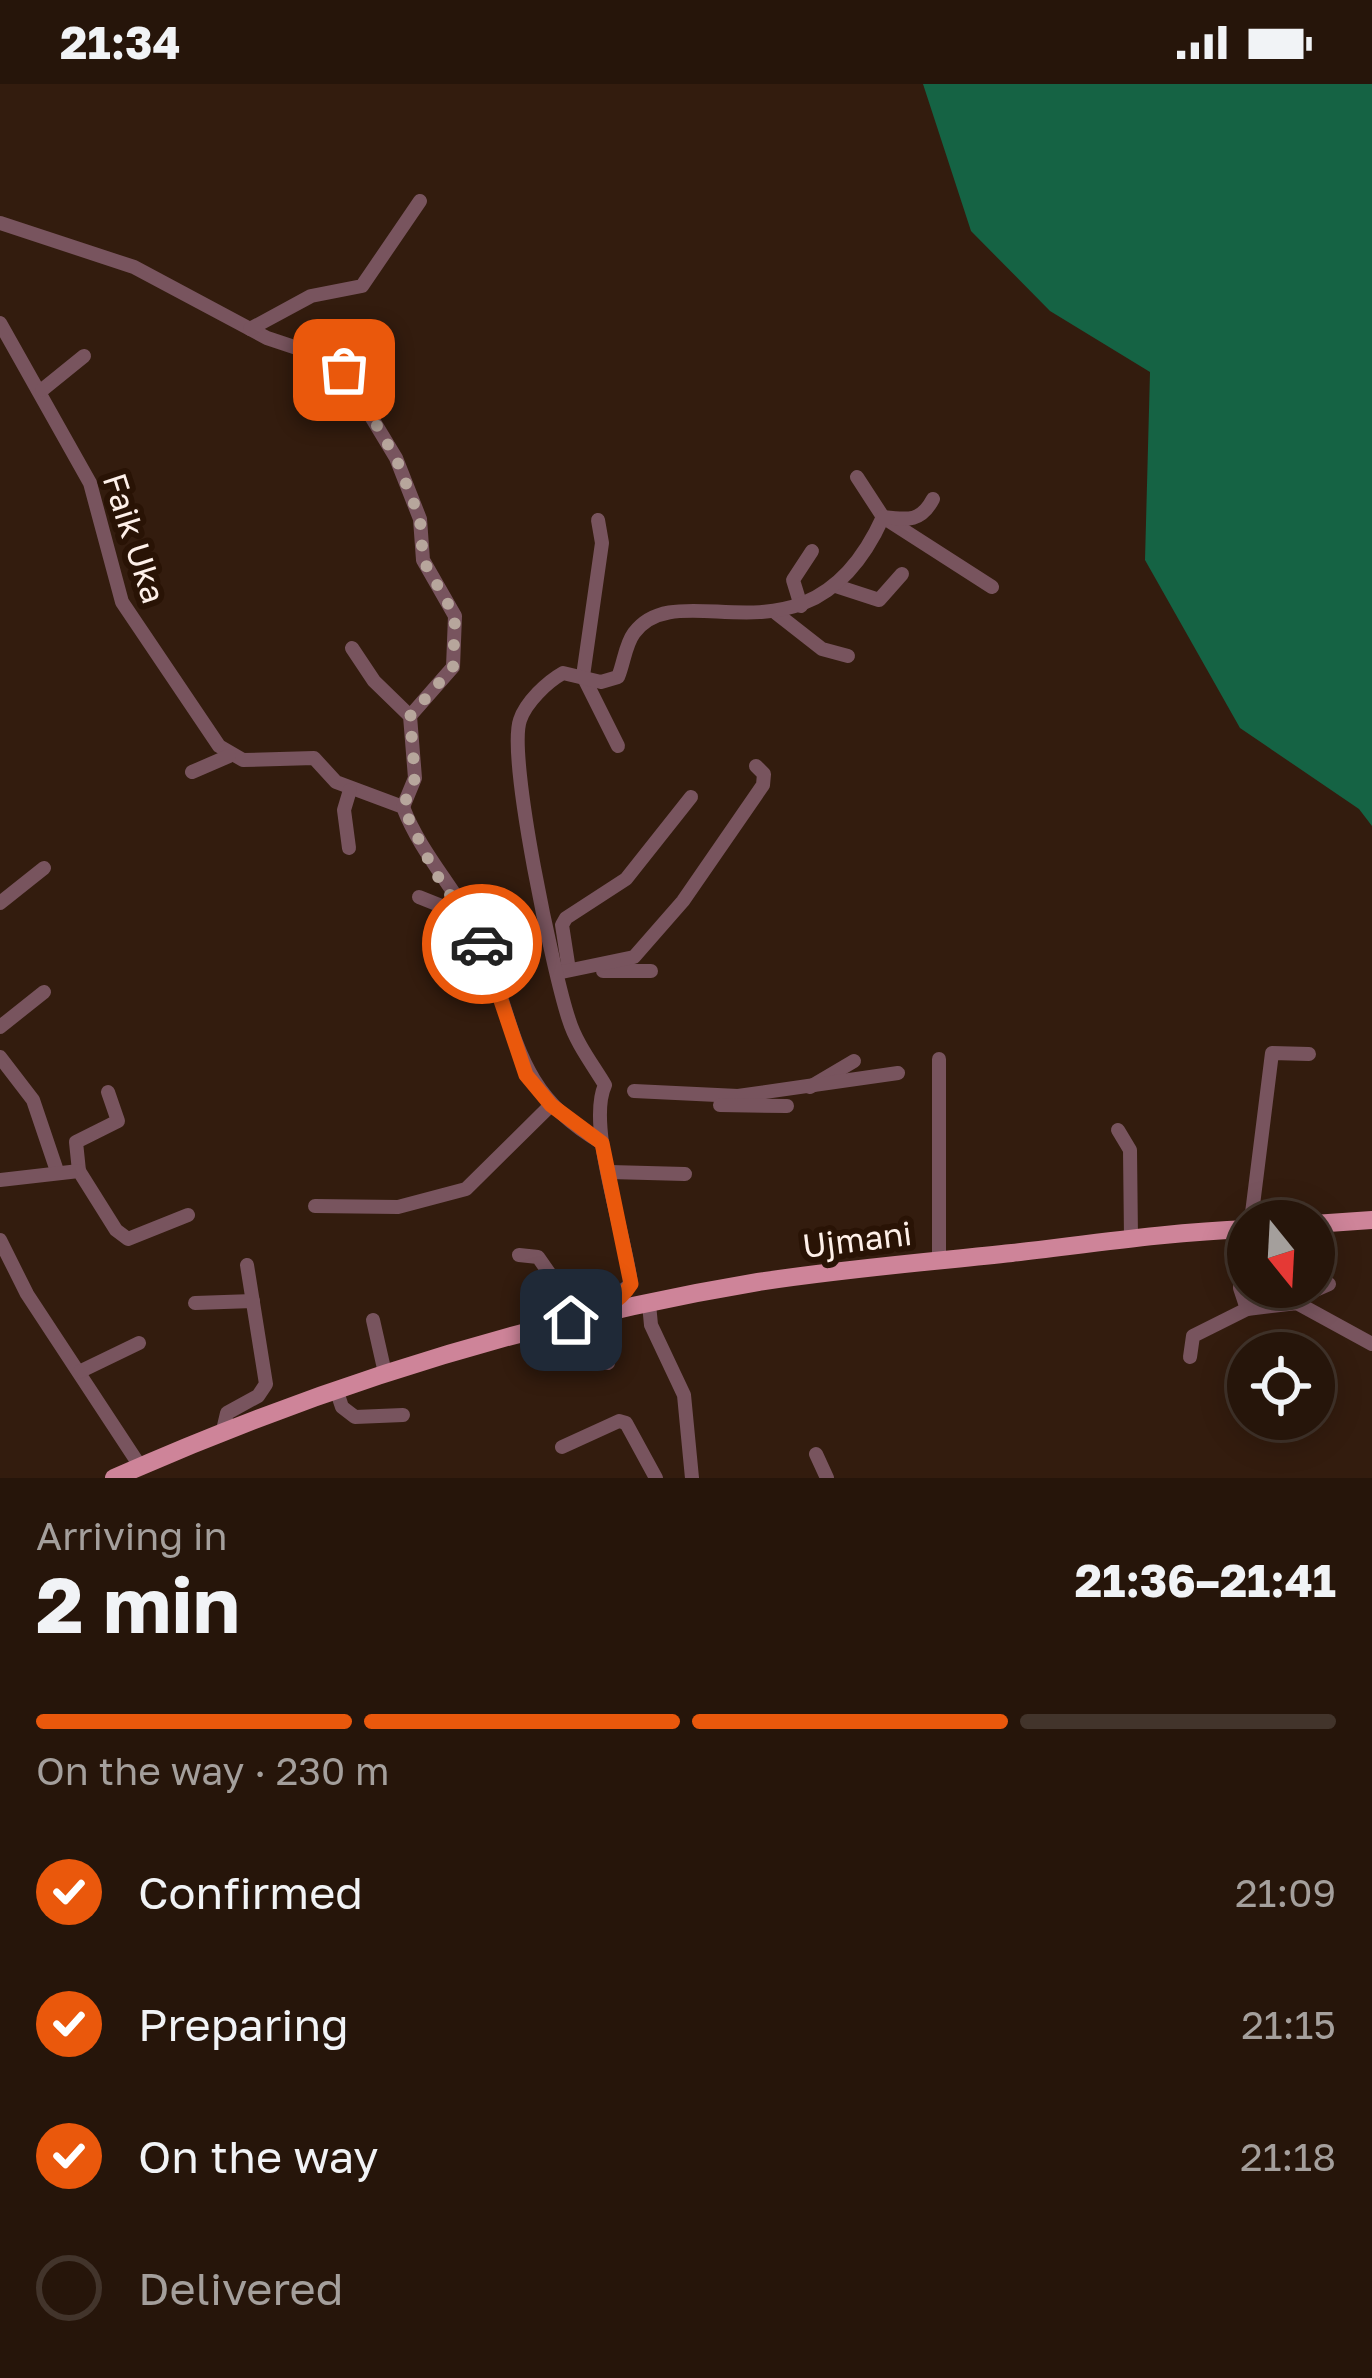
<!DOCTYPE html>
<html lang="en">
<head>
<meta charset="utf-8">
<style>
	body { margin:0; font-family:"Golos Text",sans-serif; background:#2e1e13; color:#f1f3f6; height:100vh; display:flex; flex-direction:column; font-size:45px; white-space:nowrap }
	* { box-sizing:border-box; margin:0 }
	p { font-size:39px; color:#a49f9c }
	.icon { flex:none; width:66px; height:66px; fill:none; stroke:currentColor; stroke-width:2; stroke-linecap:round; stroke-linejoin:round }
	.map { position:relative; height:1394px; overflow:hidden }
	.panel { display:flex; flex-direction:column; background:#26150a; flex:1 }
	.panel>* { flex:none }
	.needle { width:78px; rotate:162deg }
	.tools { position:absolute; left:1227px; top:1116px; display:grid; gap:24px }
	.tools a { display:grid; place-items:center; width:108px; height:108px; border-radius:50%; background:#26150a; box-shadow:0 6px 30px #0003,0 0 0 3px #42342b; font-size:60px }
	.pin { position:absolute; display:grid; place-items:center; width:102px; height:102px; color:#fff; margin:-51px; border-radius:24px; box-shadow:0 6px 18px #0006 }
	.courier { position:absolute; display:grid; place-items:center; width:120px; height:120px; margin:-60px; border:9px solid #ea580c; border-radius:50%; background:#fff; color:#222; box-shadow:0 3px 15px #0007 }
	.overview em { font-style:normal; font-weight:700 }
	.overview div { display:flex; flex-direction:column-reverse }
	.overview { display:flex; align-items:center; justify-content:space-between; height:204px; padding:0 36px }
	h1 { font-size:78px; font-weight:700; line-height:90px }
	.bar { display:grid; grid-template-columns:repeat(4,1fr); gap:18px 12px; align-content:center; height:144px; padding:0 36px }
	.bar i { height:15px; border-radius:9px; background:#42342b }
	.bar .on { background:#ea580c }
	.bar p { grid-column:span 4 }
	ol { padding:0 36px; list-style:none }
	li { display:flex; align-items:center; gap:36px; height:132px }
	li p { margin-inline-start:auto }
	li .icon { padding:12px; border-radius:50%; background:#ea580c; color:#fff; stroke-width:4 }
	li:last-child { color:#a49f9c }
	li i { width:66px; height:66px; border:6px solid #42342b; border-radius:50% }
	.status { display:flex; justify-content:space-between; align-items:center; height:84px; padding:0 60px; background:#26150a; direction:ltr }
	.status svg { height:33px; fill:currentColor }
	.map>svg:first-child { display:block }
</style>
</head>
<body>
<div class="status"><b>21:34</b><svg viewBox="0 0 49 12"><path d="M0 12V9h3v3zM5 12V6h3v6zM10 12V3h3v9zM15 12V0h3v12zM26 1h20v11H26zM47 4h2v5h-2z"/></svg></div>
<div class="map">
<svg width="1372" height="1394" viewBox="0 0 1372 1394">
	<rect width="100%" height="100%" fill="#331c0e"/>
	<path fill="#156344" d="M923,0H1372V742L1359,725L1240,644L1145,476L1150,288L1050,227L971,147Z"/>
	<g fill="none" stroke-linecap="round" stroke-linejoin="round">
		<g stroke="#78545e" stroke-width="14">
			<path d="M0,139L134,183L267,254L333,276L343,286L396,374L420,435L423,476L455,532L453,583L410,632"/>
			<path d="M0,239L90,399L122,518L219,662L243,676L314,674L336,698L403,723C422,773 462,811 482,859C517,945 513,1008 602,1059"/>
			<path d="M250,245L311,212L362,202L420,117"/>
			<path d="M42,306L84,272"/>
			<path d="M857,393L883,433L992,503"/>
			<path d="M598,436L602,459L583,592L618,662"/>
			<path d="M836,502L879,516L902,490"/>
			<path d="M801,522L793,496L812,467"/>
			<path d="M776,529L822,565L848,572"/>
			<path d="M352,564L374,597L410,632L415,694L403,723"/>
			<path d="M192,688L229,672"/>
			<path d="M349,764L344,726L350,706"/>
			<path d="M419,813L464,831"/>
			<path d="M0,819L44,784"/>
			<path d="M569,886L562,841L566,834L626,795L691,713"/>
			<path d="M603,887H651"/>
			<path d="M557,889L634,873L683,817L763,701L764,690L756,682"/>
			<path d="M0,943L44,908"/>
			<path d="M0,973L33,1016L57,1087"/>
			<path d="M810,1003L854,977"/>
			<path d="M634,1007L738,1012L898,989"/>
			<path d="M720,1021L787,1022"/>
			<path d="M1118,1046L1130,1066L1131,1154"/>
			<path d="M79,1087L76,1058L118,1037L108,1008"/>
			<path d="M610,1088L685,1090"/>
			<path d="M0,1096L79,1087L116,1146L128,1155L188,1131"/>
			<path d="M315,1122L398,1123L466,1105L551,1021"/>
			<path d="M1251,1137L1272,969L1309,970"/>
			<path d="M1243,1145L1240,1204L1247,1225L1297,1219L1372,1260"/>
			<path d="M0,1156L27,1210L140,1382"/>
			<path d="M519,1171L538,1173L563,1209L571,1236"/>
			<path d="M939,1175V975"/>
			<path d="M1290,1217L1329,1200"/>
			<path d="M195,1219L253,1217"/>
			<path d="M649,1220L651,1241L684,1311L692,1394"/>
			<path d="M373,1236L385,1289"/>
			<path d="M1190,1273L1193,1252L1247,1225"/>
			<path d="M608,1279L593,1231L631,1200C626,1152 586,1042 605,1001C593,981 576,959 569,936C554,892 507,673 520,636C526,618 547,598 563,589L601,598L618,593C624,579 625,561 634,549C681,485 809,597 883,433C908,436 921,438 933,415"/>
			<path d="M79,1288L139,1259"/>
			<path d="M336,1305L342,1323L355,1333L403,1331"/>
			<path d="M223,1346L227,1329L258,1312L266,1300L247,1181"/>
			<path d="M562,1363L619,1337L626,1339L656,1394"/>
			<path d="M816,1370L827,1394"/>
		</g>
		<g stroke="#ce8499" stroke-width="18">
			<path d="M1314,1140L1372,1136"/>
			<path d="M114,1394C321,1302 535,1235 758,1198C842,1185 927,1178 1012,1169C1090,1160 1169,1148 1248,1145"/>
		</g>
	</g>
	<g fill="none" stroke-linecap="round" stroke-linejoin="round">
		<path stroke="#b7a69c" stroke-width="12" stroke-dasharray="0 21.6" d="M344,286L396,374L420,435L423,476L455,532L453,583L410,632L415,694L403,723L433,785L482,860"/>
		<path stroke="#ea580c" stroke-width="15" d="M482,860L526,991L551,1021L602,1059L631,1200C619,1220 594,1231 571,1236"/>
	</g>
	<g text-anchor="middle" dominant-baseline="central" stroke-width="12" stroke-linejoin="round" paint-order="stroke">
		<g font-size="33" fill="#fef0e9" stroke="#291305">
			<text transform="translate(135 454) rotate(72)">Faik Uka</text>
			<text transform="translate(857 1155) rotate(-7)">Ujmani</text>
		</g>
	</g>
</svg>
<div class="tools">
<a><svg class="needle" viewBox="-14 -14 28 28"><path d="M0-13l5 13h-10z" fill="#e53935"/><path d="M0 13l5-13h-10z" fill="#a49f9c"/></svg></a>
<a><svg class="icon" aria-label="locate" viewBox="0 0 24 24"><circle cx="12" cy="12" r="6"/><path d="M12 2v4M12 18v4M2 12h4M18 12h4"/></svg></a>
</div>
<div class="pin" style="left:344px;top:286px;background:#ea580c"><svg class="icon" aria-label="bag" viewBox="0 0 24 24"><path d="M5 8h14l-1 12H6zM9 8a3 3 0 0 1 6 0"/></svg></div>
<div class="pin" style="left:571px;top:1236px;background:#1f2937"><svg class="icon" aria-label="home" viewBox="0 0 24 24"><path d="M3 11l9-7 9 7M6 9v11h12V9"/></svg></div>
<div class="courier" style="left:482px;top:860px"><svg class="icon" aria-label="car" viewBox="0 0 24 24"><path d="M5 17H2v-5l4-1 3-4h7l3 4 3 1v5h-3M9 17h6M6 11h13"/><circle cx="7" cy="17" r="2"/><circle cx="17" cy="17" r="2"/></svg></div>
</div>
<section class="panel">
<div class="overview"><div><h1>2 min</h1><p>Arriving in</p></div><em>21:36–21:41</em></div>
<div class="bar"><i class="on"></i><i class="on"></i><i class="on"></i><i></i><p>On the way · 230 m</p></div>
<ol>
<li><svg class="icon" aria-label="check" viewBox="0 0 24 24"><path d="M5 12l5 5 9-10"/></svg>Confirmed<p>21:09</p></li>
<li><svg class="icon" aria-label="check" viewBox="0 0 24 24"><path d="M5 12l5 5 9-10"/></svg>Preparing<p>21:15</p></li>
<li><svg class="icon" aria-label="check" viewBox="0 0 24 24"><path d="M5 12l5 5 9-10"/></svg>On the way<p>21:18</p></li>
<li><i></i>Delivered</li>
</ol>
</section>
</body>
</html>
